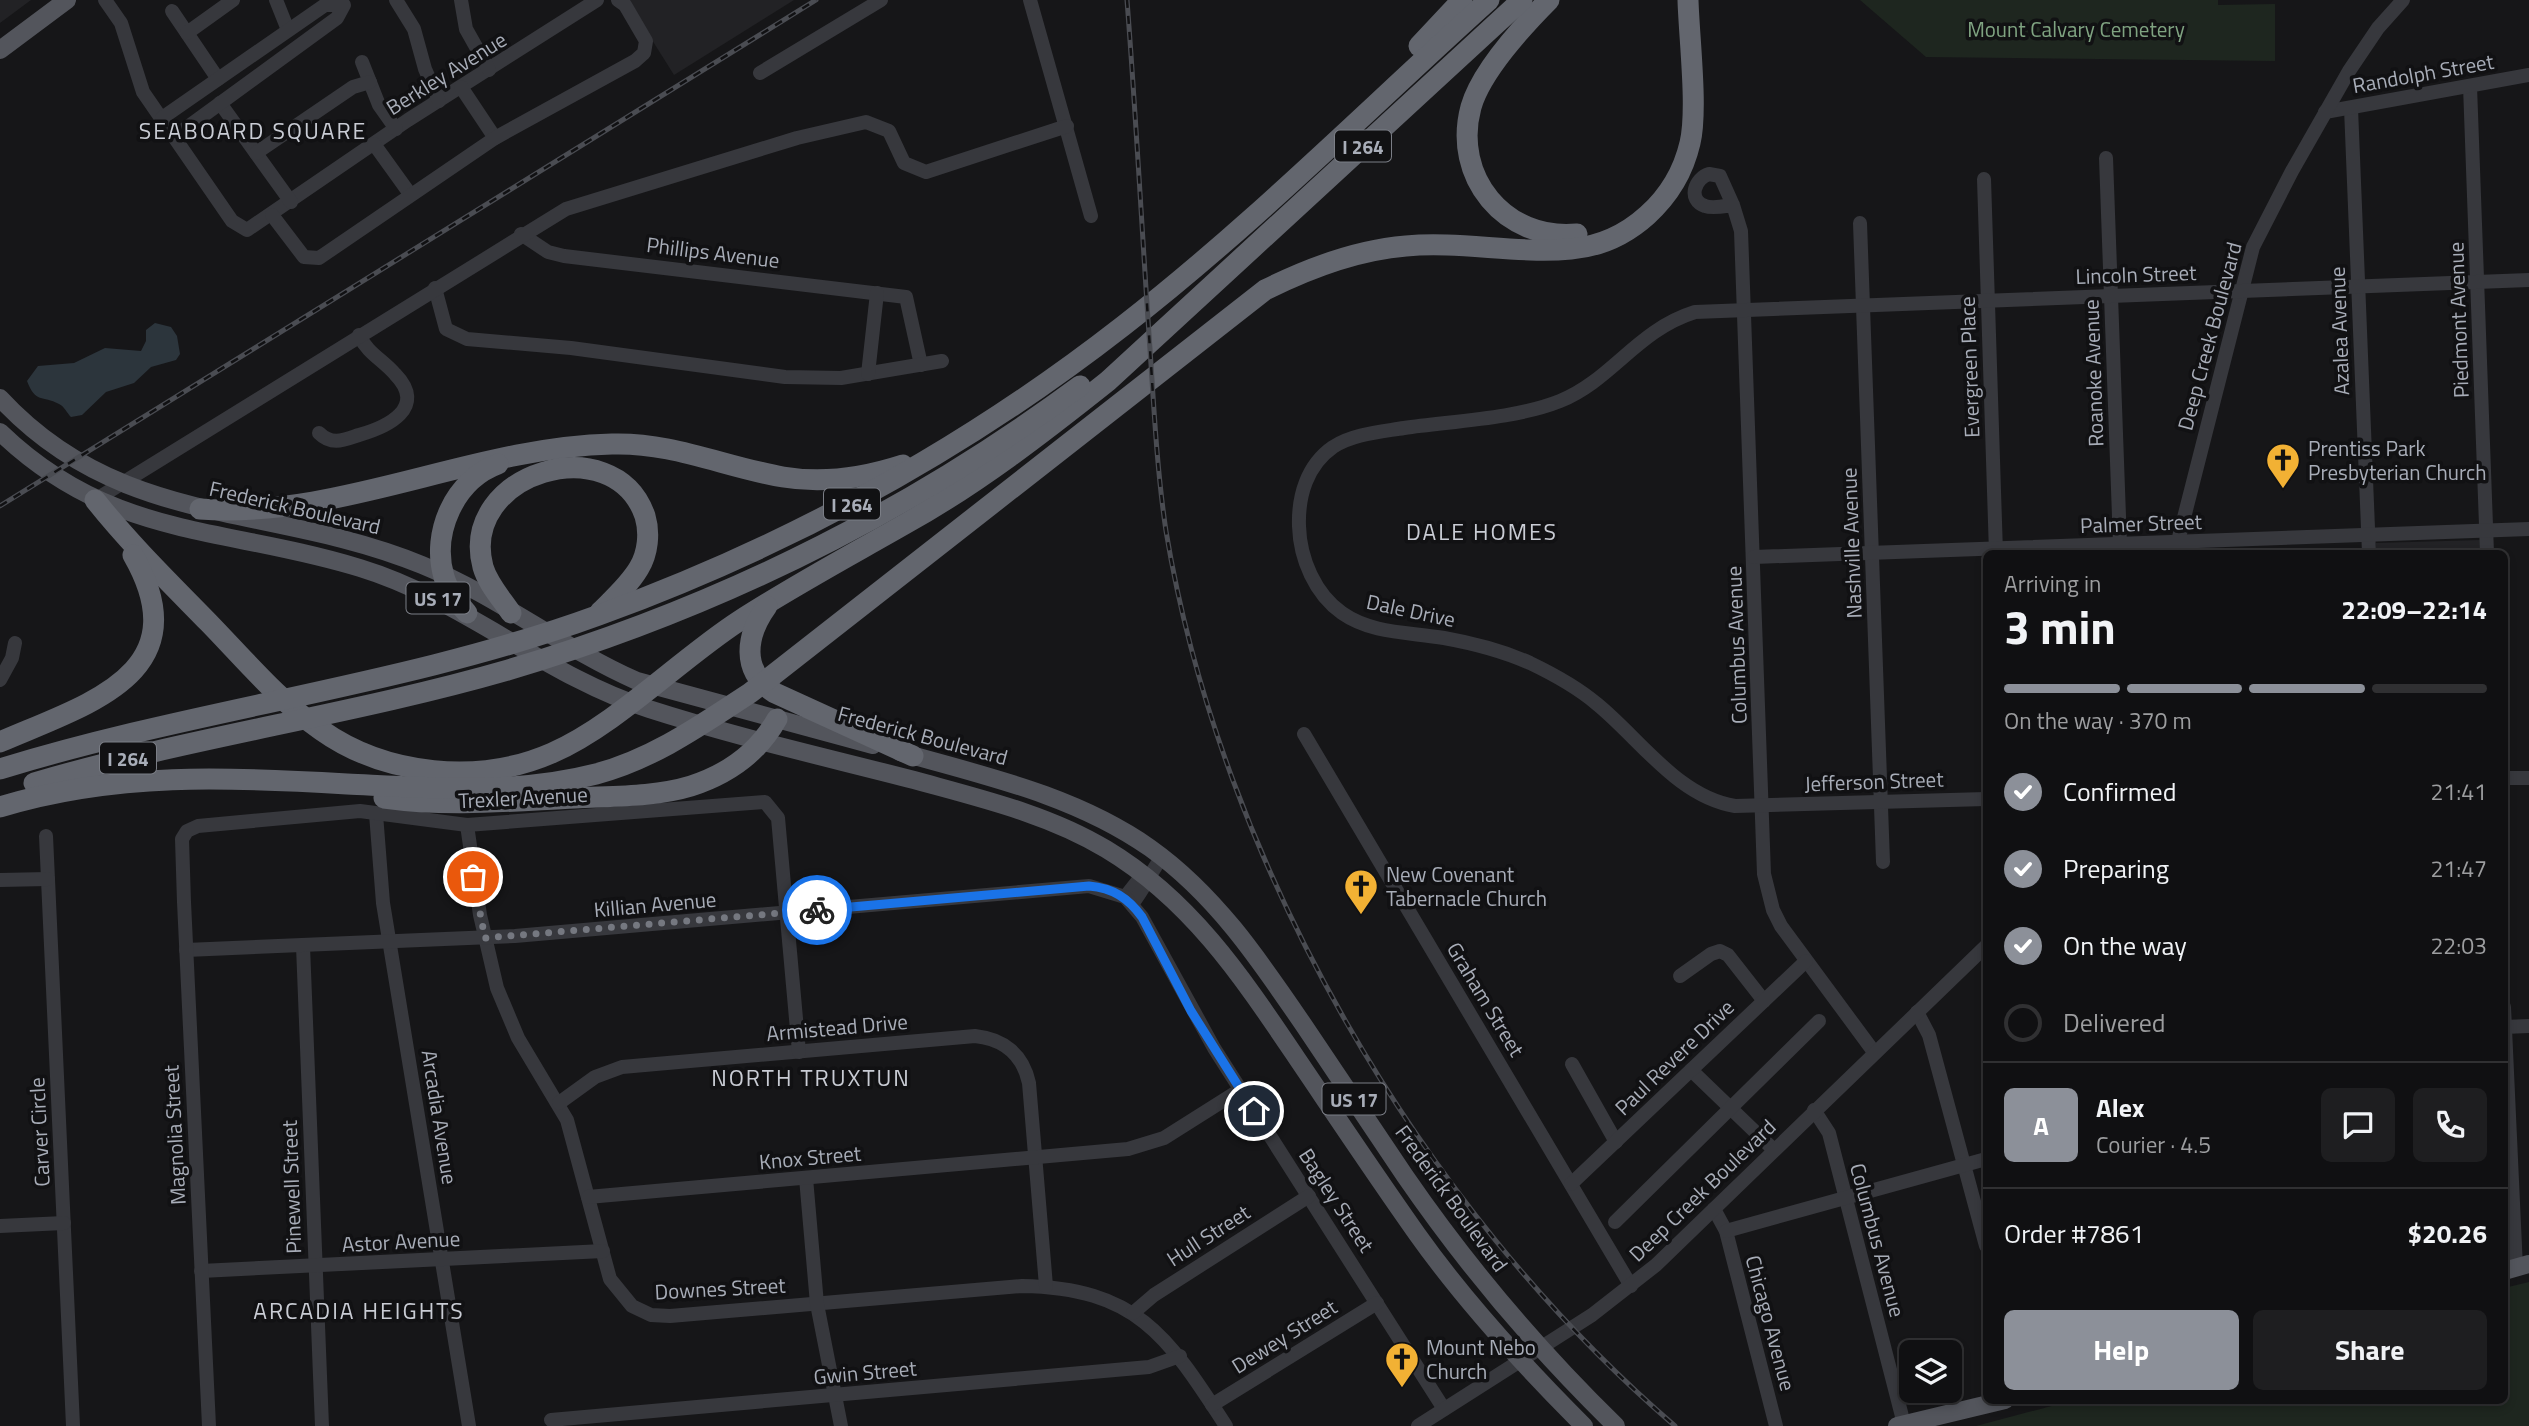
<!DOCTYPE html>
<html lang="en">
<head>
<meta charset="utf-8">
<style>
	body { margin:0; font-family:"Titillium Web",sans-serif; background:#1e1e20; color:#f1f3f6; height:100vh; display:flex; flex-direction:column; font-size:26px; white-space:nowrap }
	* { box-sizing:border-box; margin:0 }
	p { font-size:23px; color:#9c9d9f }
	.icon { flex:none; width:38px; height:38px; fill:none; stroke:currentColor; stroke-width:2; stroke-linecap:round; stroke-linejoin:round }
	.map { position:relative; flex:1; overflow:hidden }
	.side { position:absolute; left:1983px; top:550px; width:525px; height:854px; display:flex; flex-direction:column; background:#101012; border-radius:10px; box-shadow:0 4px 10px #0003,0 0 0 2px #303032 }
	.side>* { flex:none }
	.fabs { position:absolute; left:1899px; top:1340px; display:grid; gap:14px }
	.fabs a { display:grid; place-items:center; width:63px; height:63px; border-radius:10px; background:#101012; box-shadow:0 4px 10px #0003,0 0 0 2px #303032; font-size:35px }
	.pin { position:absolute; display:grid; place-items:center; width:60px; height:60px; color:#fff; margin:-30px; border:4px solid #fff; border-radius:50%; box-shadow:0 2px 7px #0007 }
	.courier { position:absolute; display:grid; place-items:center; width:70px; height:70px; margin:-35px; border:5px solid #1a73e8; border-radius:50%; background:#fff; color:#222; box-shadow:0 2px 9px #0007 }
	.summary em { font-style:normal; font-weight:700 }
	.summary div { display:flex; flex-direction:column-reverse }
	.summary { display:flex; align-items:center; justify-content:space-between; height:119px; padding:0 21px }
	h1 { font-size:46px; font-weight:700; line-height:52px }
	.bar { display:grid; grid-template-columns:repeat(4,1fr); gap:10px 7px; align-content:center; height:84px; padding:0 21px }
	.bar i { height:9px; border-radius:5px; background:#303032 }
	.bar .active { background:#8c9099 }
	.bar p { grid-column:span 4 }
	.line { display:flex; align-items:center; gap:18px; padding:0 21px; border-top:2px solid #303032 }
	.line div { flex:1 }
	.round { display:grid; place-items:center; flex:none; width:74px; height:74px; border-radius:10px; background:#1e1e20 }
	ol { padding:0 21px; list-style:none }
	li { display:flex; align-items:center; gap:21px; height:77px }
	li p { margin-inline-start:auto }
	li .icon { padding:7px; border-radius:50%; background:#8c9099; color:#fff; stroke-width:4 }
	li:last-child { color:#9c9d9f }
	li i { width:38px; height:38px; border:4px solid #303032; border-radius:50% }
	.cta { display:flex; gap:14px; margin-top:auto; padding:14px 21px }
	.cta a { flex:1; height:80px; border-radius:10px; background:#8c9099; color:#fff; font-size:28px; font-weight:700; line-height:80px; text-align:center }
	.cta a+a { background:#1e1e20; color:#f1f3f6 }
	.map>svg:first-child { display:block }
</style>
</head>
<body>
<div class="map">
<svg width="2529" height="1426" viewBox="0 0 2529 1426">
	<rect width="100%" height="100%" fill="#161618"/>
	<g fill="#222225">
		<path d="M0,0H31L0,23Z"/>
		<path d="M627,0H794L674,75Z"/>
		<path d="M2480,540V553H2376V543Z"/>
	</g>
	<g fill="#1e261f">
		<path d="M1860,0H2218V5L2275,4V61L1926,57Z"/>
		<path d="M2529,1282V1426H1976L2074,1400H2504V1288Z"/>
	</g>
	<path fill="#2c353c" d="M155,323L171,327L177,336L180,354L176,360L151,367L134,383L106,392L82,415L71,417C67,413 64,406 59,404C42,395 36,404 27,381L38,366L74,363L105,348L141,351L146,341V330Z"/>
	<g fill="none" stroke-linecap="round" stroke-linejoin="round">
		<g stroke="#37383d" stroke-width="14">
			<path d="M105,0L121,23L143,92L232,221L247,230L408,120L597,0"/>
			<path d="M276,0L288,30"/>
			<path d="M396,0L414,29L425,69L439,101"/>
			<path d="M461,0L466,29L489,70"/>
			<path d="M1030,0L1091,216"/>
			<path d="M172,11L218,79"/>
			<path d="M187,33L233,0"/>
			<path d="M362,62L379,105L396,129"/>
			<path d="M760,73L881,0"/>
			<path d="M2470,86L2487,553"/>
			<path d="M461,87L495,138"/>
			<path d="M220,103L291,202"/>
			<path d="M2351,108L2369,553"/>
			<path d="M2325,112L2529,75"/>
			<path d="M162,118L325,5H344L337,18L174,137"/>
			<path d="M374,144L410,194"/>
			<path d="M256,153L353,87L370,82"/>
			<path d="M2106,158L2120,544"/>
			<path d="M1984,179L1996,553"/>
			<path d="M1733,205C1725,206 1713,209 1705,206C1687,200 1695,178 1709,174L1720,176L1733,205L1741,231L1764,874L1773,910L1781,926L1874,1052"/>
			<path d="M272,215L304,257L319,258L495,138L635,61L644,53L646,41L625,5L618,0"/>
			<path d="M1860,223L1883,862"/>
			<path d="M521,234L548,252L564,256L906,297L921,365"/>
			<path d="M435,288L446,329L467,339L571,348L785,377L841,378L942,361"/>
			<path d="M868,374L877,293"/>
			<path d="M319,433C332,446 344,440 359,435C387,427 428,408 395,374C382,359 368,354 359,335"/>
			<path d="M95,500L566,209L797,138L866,122L889,131L904,163L926,172L1067,126"/>
			<path d="M2175,553L2253,247L2292,171L2349,71L2378,28L2403,0"/>
			<path d="M1754,557L2529,529"/>
			<path d="M0,680L12,658L15,643"/>
			<path d="M1304,734L1631,1286"/>
			<path d="M2504,778H2529"/>
			<path d="M1986,799L1735,806C1678,797 1640,739 1597,704C1577,687 1553,674 1530,663C1503,651 1472,643 1444,638C1409,632 1372,634 1342,613C1315,594 1300,559 1299,526C1298,496 1307,465 1333,447C1353,434 1380,432 1404,428C1452,421 1515,419 1560,401C1612,380 1637,330 1695,312L2529,280"/>
			<path d="M376,814L383,903L469,1426"/>
			<path d="M467,825L480,915L497,988L518,1038L567,1120L610,1279L632,1306L651,1315L670,1316L1022,1286C1138,1288 1168,1337 1226,1426"/>
			<path d="M46,836L73,1426"/>
			<path d="M0,880L48,879"/>
			<path d="M1125,897L1140,878L1147,877"/>
			<path d="M1132,904C1145,888 1150,873 1162,857"/>
			<path d="M303,946L322,1426"/>
			<path d="M186,950L515,936L1089,886L1125,897L1142,917L1214,1048L1444,1409"/>
			<path d="M1680,976L1711,954L1720,951L1728,955L1764,1001"/>
			<path d="M2504,1007L2516,1268"/>
			<path d="M1917,1012L1929,1035L1986,1246"/>
			<path d="M2504,1027L2529,1026"/>
			<path d="M1572,1064L1616,1142"/>
			<path d="M1691,1070L1774,1150"/>
			<path d="M559,1103L595,1077L622,1067L975,1036C1004,1039 1023,1055 1029,1083L1046,1286"/>
			<path d="M1814,1110L1829,1133L1904,1424"/>
			<path d="M806,1178L817,1304L841,1426"/>
			<path d="M1571,1184L1806,961"/>
			<path d="M588,1197L1128,1149L1164,1138L1240,1090"/>
			<path d="M1714,1209L1726,1231L1776,1426"/>
			<path d="M1615,1222L1819,1021"/>
			<path d="M0,1226L64,1223"/>
			<path d="M1726,1231L1986,1159"/>
			<path d="M201,1271L603,1251"/>
			<path d="M1133,1313L1154,1295L1309,1196"/>
			<path d="M1212,1405L1377,1303"/>
			<path d="M551,1420L1149,1367L1180,1356"/>
			<path d="M209,1426L184,902L182,839L187,831L198,826L360,811L467,825L765,802L778,818L799,1052"/>
			<path d="M1418,1426L1592,1315L1656,1265L1986,946"/>
		</g>
		<g stroke="#53555c" stroke-width="18">
			<path d="M0,50L67,0"/>
			<path d="M0,398C121,529 272,503 422,565C498,596 562,648 637,681L873,745"/>
			<path d="M0,432C112,540 224,526 360,568C465,600 545,676 649,709C736,737 825,757 914,780C979,798 1048,814 1106,849C1191,900 1242,977 1296,1057C1336,1116 1376,1176 1417,1234C1466,1303 1525,1367 1584,1426"/>
			<path d="M900,752C986,776 1076,796 1150,848C1216,895 1260,961 1305,1027C1338,1077 1372,1126 1405,1176C1467,1266 1538,1350 1616,1426"/>
			<path d="M2504,1271L2529,1264"/>
			<path d="M1897,1426L2005,1400"/>
		</g>
		<g stroke="#63666e" stroke-width="21">
			<path d="M1549,0C1523,26 1481,72 1471,107C1452,177 1505,241 1577,234"/>
			<path d="M1419,46L1462,0"/>
			<path d="M95,500C130,544 170,583 209,623C244,659 279,701 321,730C386,776 479,785 552,753C616,725 679,660 739,621C793,586 849,556 905,524C977,484 1044,432 1108,381L1522,0"/>
			<path d="M200,509C341,519 472,447 612,444C672,442 725,467 783,477C824,484 863,478 903,465"/>
			<path d="M767,606C746,635 740,671 775,693L913,756"/>
			<path d="M467,613C457,602 448,591 444,577C431,532 455,480 498,464"/>
			<path d="M511,613C501,598 488,584 483,567C458,473 614,426 645,516C650,533 648,553 639,568C629,585 613,599 600,612"/>
			<path d="M0,742C87,704 201,674 133,555"/>
			<path d="M0,769C197,708 405,686 599,615C788,546 964,450 1123,326C1252,226 1368,109 1489,0"/>
			<path d="M34,783C190,737 352,715 508,670C714,609 908,513 1080,386"/>
			<path d="M384,798C449,807 510,801 575,798C612,796 655,797 691,786C728,774 758,753 777,719"/>
			<path d="M0,807C115,772 229,777 347,784C431,788 514,795 596,774C653,759 701,725 750,693L1265,290C1309,268 1356,250 1406,246C1460,241 1517,254 1571,249C1629,244 1677,199 1690,143C1698,110 1689,37 1688,0"/>
		</g>
		<g stroke="#4a4c52" stroke-width="5">
			<g id="rail">
				<path d="M1127,0C1136,116 1142,233 1150,349C1154,409 1157,471 1166,531C1221,863 1420,1207 1675,1426"/>
				<path d="M0,506L816,0"/>
			</g>
		</g>
		<use href="#rail" stroke="#111113" stroke-width="2.5" stroke-dasharray="8" stroke-linecap="butt"/>
	</g>
	<g fill="none" stroke-linecap="round" stroke-linejoin="round">
		<path stroke="#757880" stroke-width="7" stroke-dasharray="0 12.6" d="M473,877L485,938L817,910"/>
		<path stroke="#1a73e8" stroke-width="9" d="M817,910L1089,886C1113,888 1128,898 1142,917L1191,1011L1254,1111"/>
	</g>
	<defs>
		<g id="church-pin" transform="scale(1.75)"><path d="M0 17L-7.5 6A9.5 9.5 0 1 1 7.5 6Z" fill="#f2b134" stroke="#111113"/><path d="M-1.2-6h2.4v3.5h3.3v2.4h-3.3V6h-2.4V-.1h-3.3v-2.4h3.3Z" fill="#111"/></g>
	</defs>
	<g fill-rule="evenodd">
		<use href="#church-pin" x="2283" y="460"/>
		<use href="#church-pin" x="1361" y="886"/>
		<use href="#church-pin" x="1402" y="1359"/>
	</g>
	<g text-anchor="middle" dominant-baseline="central" stroke-width="7" stroke-linejoin="round" paint-order="stroke">
		<g fill="#111113" stroke="#7b7e86" stroke-width="2">
			<rect x="1335" y="130.5" width="56" height="31" rx="5"/>
			<rect x="824" y="488.5" width="56" height="31" rx="5"/>
			<rect x="406.5" y="582.5" width="63" height="31" rx="5"/>
			<rect x="100" y="742.5" width="56" height="31" rx="5"/>
			<rect x="1322.5" y="1083.5" width="63" height="31" rx="5"/>
		</g>
		<g font-size="19" font-weight="bold" fill="#a8adb8">
			<text x="1363" y="146">I 264</text>
			<text x="852" y="504">I 264</text>
			<text x="438" y="598">US 17</text>
			<text x="128" y="758">I 264</text>
			<text x="1354" y="1099">US 17</text>
		</g>
		<g font-size="21" fill="#7fa381" stroke="#111113">
			<text x="2076" y="29">Mount Calvary Cemetery</text>
		</g>
		<g font-size="21" fill="#a8adb8" stroke="#111113">
			<text transform="translate(446 73) rotate(-32)">Berkley Avenue</text>
			<text transform="translate(2423 73) rotate(-10)">Randolph Street</text>
			<text transform="translate(713 252) rotate(7)">Phillips Avenue</text>
			<text transform="translate(2136 274) rotate(-2)">Lincoln Street</text>
			<text transform="translate(2458 320) rotate(-92)">Piedmont Avenue</text>
			<text transform="translate(2339 331) rotate(-92)">Azalea Avenue</text>
			<text transform="translate(2209 336) rotate(-75)">Deep Creek Boulevard</text>
			<text transform="translate(1969 367) rotate(-92)">Evergreen Place</text>
			<text transform="translate(2093 373) rotate(-92)">Roanoke Avenue</text>
			<text transform="translate(295 507) rotate(13)">Frederick Boulevard</text>
			<text transform="translate(2141 523) rotate(-2)">Palmer Street</text>
			<text transform="translate(1851 543) rotate(-92)">Nashville Avenue</text>
			<text transform="translate(1411 610) rotate(12)">Dale Drive</text>
			<text transform="translate(1736 645) rotate(-92)">Columbus Avenue</text>
			<text transform="translate(923 735) rotate(15)">Frederick Boulevard</text>
			<text transform="translate(1874 781) rotate(-2)">Jefferson Street</text>
			<text transform="translate(523 797) rotate(-3)">Trexler Avenue</text>
			<text transform="translate(655 904) rotate(-5)">Killian Avenue</text>
			<text transform="translate(1486 999) rotate(59)">Graham Street</text>
			<text transform="translate(837 1027) rotate(-5)">Armistead Drive</text>
			<text transform="translate(1674 1057) rotate(-44)">Paul Revere Drive</text>
			<text transform="translate(440 1117) rotate(81)">Arcadia Avenue</text>
			<text transform="translate(39 1132) rotate(-93)">Carver Circle</text>
			<text transform="translate(174 1135) rotate(-93)">Magnolia Street</text>
			<text transform="translate(810 1157) rotate(-5)">Knox Street</text>
			<text transform="translate(291 1187) rotate(-92)">Pinewell Street</text>
			<text transform="translate(1702 1190) rotate(-44)">Deep Creek Boulevard</text>
			<text transform="translate(1452 1198) rotate(54)">Frederick Boulevard</text>
			<text transform="translate(1337 1200) rotate(57)">Bagley Street</text>
			<text transform="translate(1208 1235) rotate(-33)">Hull Street</text>
			<text transform="translate(1878 1240) rotate(75)">Columbus Avenue</text>
			<text transform="translate(401 1241) rotate(-3)">Astor Avenue</text>
			<text transform="translate(720 1288) rotate(-3)">Downes Street</text>
			<text transform="translate(1771 1323) rotate(75)">Chicago Avenue</text>
			<text transform="translate(1284 1336) rotate(-32)">Dewey Street</text>
			<text transform="translate(865 1372) rotate(-5)">Gwin Street</text>
		</g>
		<g font-size="21" fill="#a8adb8" stroke="#111113" text-anchor="start">
			<text x="2308" y="448">Prentiss Park<tspan x="2308" dy="24">Presbyterian Church</tspan></text>
			<text x="1386" y="874">New Covenant<tspan x="1386" dy="24">Tabernacle Church</tspan></text>
			<text x="1426" y="1347">Mount Nebo<tspan x="1426" dy="24">Church</tspan></text>
		</g>
		<g font-size="23" letter-spacing="2" fill="#c9ccd4" stroke="#111113">
			<text x="253" y="130">SEABOARD SQUARE</text>
			<text x="1482" y="531">DALE HOMES</text>
			<text x="811" y="1077">NORTH TRUXTUN</text>
			<text x="359" y="1310">ARCADIA HEIGHTS</text>
		</g>
	</g>
</svg>
<div class="fabs">
<a><svg class="icon" aria-label="layers" viewBox="0 0 24 24"><path d="M12 4l9 5-9 5-9-5zM3 14l9 5 9-5"/></svg></a>
</div>
<div class="pin" style="left:473px;top:877px;background:#ea580c"><svg class="icon" aria-label="bag" viewBox="0 0 24 24"><path d="M5 8h14l-1 12H6zM9 8a3 3 0 0 1 6 0"/></svg></div>
<div class="pin" style="left:1254px;top:1111px;background:#1f2937"><svg class="icon" aria-label="home" viewBox="0 0 24 24"><path d="M3 11l9-7 9 7M6 9v11h12V9"/></svg></div>
<div class="courier" style="left:817px;top:910px"><svg class="icon" aria-label="bike" viewBox="0 0 24 24"><circle cx="6" cy="16" r="4"/><circle cx="18" cy="16" r="4"/><path d="M6 16l4-8h5l3 8M10 8l3 8H6M13 5h3"/></svg></div>
<section class="side">
<div class="summary"><div><h1>3 min</h1><p>Arriving in</p></div><em>22:09–22:14</em></div>
<div class="bar"><i class="active"></i><i class="active"></i><i class="active"></i><i></i><p>On the way · 370 m</p></div>
<ol>
<li><svg class="icon" aria-label="check" viewBox="0 0 24 24"><path d="M5 12l5 5 9-10"/></svg>Confirmed<p>21:41</p></li>
<li><svg class="icon" aria-label="check" viewBox="0 0 24 24"><path d="M5 12l5 5 9-10"/></svg>Preparing<p>21:47</p></li>
<li><svg class="icon" aria-label="check" viewBox="0 0 24 24"><path d="M5 12l5 5 9-10"/></svg>On the way<p>22:03</p></li>
<li><i></i>Delivered</li>
</ol>
<div class="line" style="height:126px"><b class="round" style="background:#8c9099;color:#fff">A</b><div><b>Alex</b><p>Courier · 4.5</p></div><a class="round"><svg class="icon" aria-label="chat" viewBox="0 0 24 24"><path d="M4 5h16v11H9l-5 4z"/></svg></a><a class="round"><svg class="icon" aria-label="phone" viewBox="0 0 24 24"><path d="M5 4h4l2 5-3 2q2 4 5 5l2-3 5 2v4C11 20 4 13 5 4z"/></svg></a></div>
<div class="line" style="height:91px"><div>Order #7861</div><b>$20.26</b></div>
<div class="cta"><a>Help</a><a>Share</a></div>
</section>
</div>
</body>
</html>
